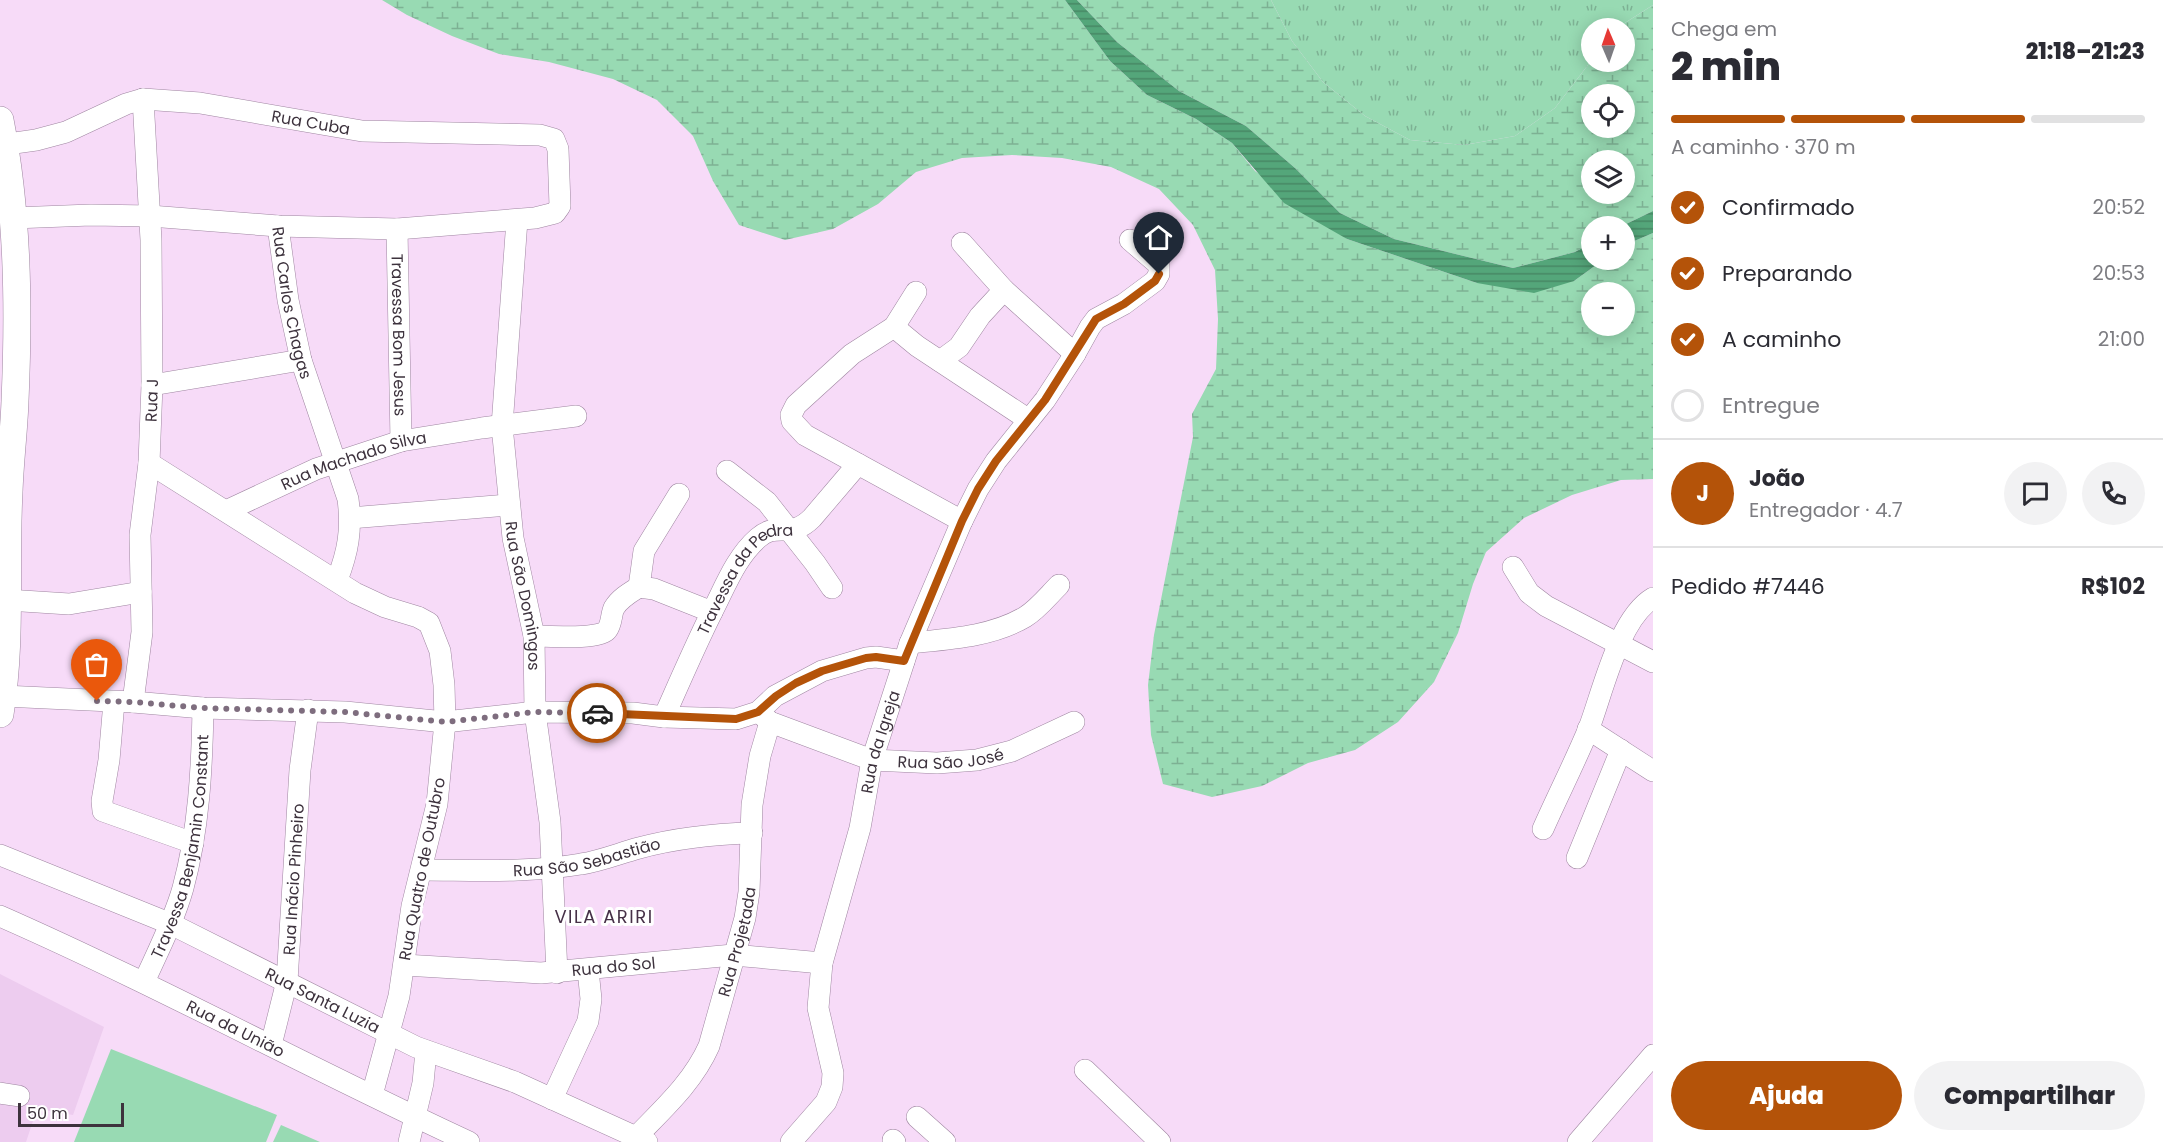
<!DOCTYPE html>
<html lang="pt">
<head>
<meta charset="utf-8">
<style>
	body { margin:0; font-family:Poppins,sans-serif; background:#f2f2f3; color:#2b2b33; height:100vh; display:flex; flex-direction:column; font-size:22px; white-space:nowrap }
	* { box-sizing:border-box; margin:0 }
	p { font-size:20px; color:#7c7c81 }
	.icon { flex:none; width:33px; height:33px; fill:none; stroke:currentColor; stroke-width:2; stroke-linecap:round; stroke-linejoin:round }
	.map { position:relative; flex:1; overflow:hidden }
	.details { display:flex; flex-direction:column; background:#fff; width:510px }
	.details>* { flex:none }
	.needle { width:39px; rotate:358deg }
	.fabs { position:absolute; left:1581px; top:18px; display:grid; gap:12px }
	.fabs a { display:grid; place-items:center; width:54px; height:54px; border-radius:50%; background:#fff; box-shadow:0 3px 15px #0003; font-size:30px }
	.scale { position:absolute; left:18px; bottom:15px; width:106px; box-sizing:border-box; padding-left:6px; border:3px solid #3d323d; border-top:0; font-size:16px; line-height:21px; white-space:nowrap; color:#3d323d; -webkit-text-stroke:4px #fff; paint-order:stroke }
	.pin { position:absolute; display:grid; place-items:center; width:51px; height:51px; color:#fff; margin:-62px -26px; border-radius:50% 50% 50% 0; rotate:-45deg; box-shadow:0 0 6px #0007 }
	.pin .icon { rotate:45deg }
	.courier { position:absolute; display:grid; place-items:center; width:60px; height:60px; margin:-30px; border:4px solid #b45309; border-radius:50%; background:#fff; color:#222; box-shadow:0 2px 8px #0007 }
	.head em { font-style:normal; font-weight:800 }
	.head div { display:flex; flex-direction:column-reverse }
	.head { display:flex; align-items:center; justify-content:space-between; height:102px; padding:0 18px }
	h1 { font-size:39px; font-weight:800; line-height:45px }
	.bar { display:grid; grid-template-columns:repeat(4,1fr); gap:9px 6px; align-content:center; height:72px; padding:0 18px }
	.bar i { height:8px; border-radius:4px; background:#e1e1e2 }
	.bar .current { background:#b45309 }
	.bar p { grid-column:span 4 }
	.line { display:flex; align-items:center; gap:15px; padding:0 18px; border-top:2px solid #e1e1e2 }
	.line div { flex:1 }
	.round { display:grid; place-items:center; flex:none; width:63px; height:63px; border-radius:32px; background:#f2f2f3 }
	ol { padding:0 18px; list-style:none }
	li { display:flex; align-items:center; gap:18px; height:66px }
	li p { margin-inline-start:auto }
	li .icon { padding:6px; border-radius:50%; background:#b45309; color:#fff; stroke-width:4 }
	li:last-child { color:#7c7c81 }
	li i { width:33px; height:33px; border:3px solid #e1e1e2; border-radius:50% }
	.action { display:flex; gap:12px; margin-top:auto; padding:12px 18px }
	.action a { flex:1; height:69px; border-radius:36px; background:#b45309; color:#fff; font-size:24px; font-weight:800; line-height:69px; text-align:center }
	.action a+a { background:#f2f2f3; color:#2b2b33 }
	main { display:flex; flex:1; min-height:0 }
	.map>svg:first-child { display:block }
</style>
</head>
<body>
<main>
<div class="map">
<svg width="1653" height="1142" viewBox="0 0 1653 1142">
	<defs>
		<pattern id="grass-tufts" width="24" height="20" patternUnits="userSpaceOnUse" patternTransform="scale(1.5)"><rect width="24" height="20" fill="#98dab3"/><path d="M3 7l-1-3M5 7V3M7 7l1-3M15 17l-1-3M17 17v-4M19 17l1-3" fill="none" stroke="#7db193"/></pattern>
		<pattern id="wetland-marsh" width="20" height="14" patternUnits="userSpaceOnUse" patternTransform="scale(1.5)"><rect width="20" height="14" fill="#98dab3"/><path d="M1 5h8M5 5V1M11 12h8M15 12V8" fill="none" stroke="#7db193"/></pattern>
		<pattern id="water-rules" width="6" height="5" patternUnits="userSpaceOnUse" patternTransform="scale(1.5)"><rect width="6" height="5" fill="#54a67a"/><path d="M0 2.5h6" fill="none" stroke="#478865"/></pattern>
	</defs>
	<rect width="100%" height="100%" fill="#f7dbf8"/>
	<path fill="#edccef" d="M0,974L104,1027L73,1115L37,1109L26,1142H0Z"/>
	<path fill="url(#grass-tufts)" d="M1271,0H1653V5L1617,28H1592L1591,61L1555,108L1515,136L1464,145L1410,140L1365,116L1323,82L1292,41Z"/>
	<g fill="url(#wetland-marsh)" fill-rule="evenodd">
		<path d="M382,0H1065L1110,61L1147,95L1196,119L1232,143L1255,171L1347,239L1477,283L1574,281L1603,260H1624L1625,245L1653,233V479L1621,480L1572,495L1524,518L1486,552L1473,584L1458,633L1434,682L1398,722L1355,750L1308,763L1262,786L1212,797L1163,784L1151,735L1148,685L1154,635L1193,437L1192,414L1216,369L1218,319L1215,270L1193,225L1159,189L1111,167L1062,158L1012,155L962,158L916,172L878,204L833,229L785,240L739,225L713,181L693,136L657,100L613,79L549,62L499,54L452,36L407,15ZM1592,292H1624V326H1592Z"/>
		<path d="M1077,0H1271L1292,41L1323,82L1365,116L1410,140L1464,145L1515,136L1555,108L1591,61L1624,62V28H1617L1653,5V211L1622,226H1592L1591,243L1575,252L1513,268L1394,239L1340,213L1295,168L1246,126L1179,91L1117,42ZM1592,94H1624V128H1592ZM1592,160H1624V194H1592Z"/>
	</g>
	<g fill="#98dab3">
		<path d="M111,1049L277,1115L266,1142H74Z"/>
		<path d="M281,1125L320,1142H273Z"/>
	</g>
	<g fill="url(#water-rules)">
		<path d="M1065,0H1077L1117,42L1179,91L1246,126L1295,168L1340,213L1394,239L1513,268L1575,252L1591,243L1592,260H1603L1574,281L1534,293L1477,283L1347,239L1284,203L1232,143L1196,119L1147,95L1110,61Z"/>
		<path d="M1653,211V233L1625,245L1624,226H1622Z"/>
	</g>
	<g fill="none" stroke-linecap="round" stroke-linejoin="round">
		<g stroke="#9f86a1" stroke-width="22">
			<g id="minor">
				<path id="s1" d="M0,145L36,140L66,132L126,104L143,99L200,103L362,131L540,135L554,139L558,149L560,206L555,213L535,218L397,229L278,226L150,216L91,215L13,218"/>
				<path id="s2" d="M517,220L502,426L513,538L534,636L535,712L550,822L557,973"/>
				<path id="s3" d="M278,226L288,300L301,360L348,499C352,530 348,552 337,580"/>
				<path id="s4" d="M397,229L401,441"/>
				<path d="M962,243L1004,290L1075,354"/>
				<path d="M916,292L894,327L852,354L796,405L791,415L792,421L805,435L962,521"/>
				<path d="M894,327L917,346L1029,420"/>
				<path d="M940,361L959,347L980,316L1004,290"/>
				<path d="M152,385L301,360"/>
				<path d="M149,463L355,593L385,607L418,617L429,623L440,651L444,685L445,722L437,804L412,906L399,996L372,1095"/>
				<path d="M727,471L767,502L815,563L832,588"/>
				<path id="s5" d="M226,511L316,469L401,441L482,428L576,416"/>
				<path d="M350,518L508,505"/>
				<path d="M1513,567L1529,593L1546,606L1653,662"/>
				<path d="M639,587L644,551L679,494"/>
				<path d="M639,587L654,589L712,612"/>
				<path d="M7,600L69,604L141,592"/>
				<path d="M534,636C548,636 600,640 607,630C612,624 611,614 614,608C620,598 631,592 639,587"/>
				<path d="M910,643C948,639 991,637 1025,617C1038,609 1048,596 1059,585"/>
				<path d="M3,696L133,702L203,708L345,712L445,722L535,712L633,713L664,717L736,719L758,712L775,696L822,671L866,658L876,657L904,661"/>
				<path d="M114,702L109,760L102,801L103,811L193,843"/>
				<path id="s6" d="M133,702L142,632L140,535L149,463L152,385L151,240L143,99"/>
				<path id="s7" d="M761,714L770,722L872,760L937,763L977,760L1012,751L1074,722"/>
				<path id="s8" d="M664,717C680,681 695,646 712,612C725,587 736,557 758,538C773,525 781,533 797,528C803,526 808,522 812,518L858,464"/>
				<path d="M1588,729L1653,771"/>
				<path d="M1543,829C1558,795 1575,762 1589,728C1603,691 1619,618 1653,598"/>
				<path id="s9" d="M0,855L171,924L416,1047L515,1082L647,1142"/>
				<path d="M1577,858L1621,750"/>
				<path id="s10" d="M422,870C475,870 529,873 581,864C601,861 620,853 639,848C676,838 713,834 752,833"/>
				<path id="s11" d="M0,916C159,986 311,1069 469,1142"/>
				<path id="s12" d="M404,965L541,973L733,955L822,963"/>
				<path id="s13" d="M144,982C158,951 174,920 183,888C199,829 202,768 203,708"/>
				<path id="s14" d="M271,1045L287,981L300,770L308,710"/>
				<path d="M1085,1070L1160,1142"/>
				<path d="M0,1093L19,1096"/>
				<path d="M552,1099L588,1021L591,999L588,970"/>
				<path d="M917,1117L945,1142"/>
				<path id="s15" d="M637,1136C664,1108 693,1082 709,1046L745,918L749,892L752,805L760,756L770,722"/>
				<path d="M893,1140L895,1142"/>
				<path d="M409,1142L423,1083L426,1051"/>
				<path id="s16" d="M791,1142L826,1102L832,1087L833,1073L818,1008L822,963L860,828L872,760L910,643L962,521L978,489L996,461L1045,400L1075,354L1090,327L1096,319L1124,304L1155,281L1159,274V265L1130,240"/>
				<path d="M1578,1142L1653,1055"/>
			</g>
		</g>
		<g stroke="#9f86a1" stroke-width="28">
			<path id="major" d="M0,120C18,212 19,308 15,401C14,431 10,461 9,492C5,565 12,641 0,714"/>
		</g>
		<use href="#minor" stroke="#fff" stroke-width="21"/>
		<use href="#major" stroke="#fff" stroke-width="27"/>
	</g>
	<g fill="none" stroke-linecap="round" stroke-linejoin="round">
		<path stroke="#7e6d7e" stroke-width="6" stroke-dasharray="0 10.8" d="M97,701L133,702L202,708L345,712L446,722L535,712L597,713"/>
		<path stroke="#b45309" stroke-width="8" d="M597,713L736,719L758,712L776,696L796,683L822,671L866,658L876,657L904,661L962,521L978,489L996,461L1045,400L1096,319L1124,304L1155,281L1159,274"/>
	</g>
	<g text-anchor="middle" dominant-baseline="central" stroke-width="6" stroke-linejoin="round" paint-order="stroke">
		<g font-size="16" fill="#3d323d" stroke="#fff">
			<text stroke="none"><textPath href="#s1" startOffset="321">Rua Cuba</textPath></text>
			<text stroke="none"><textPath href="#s3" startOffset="78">Rua Carlos Chagas</textPath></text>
			<text stroke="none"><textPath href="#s4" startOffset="106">Travessa Bom Jesus</textPath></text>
			<text stroke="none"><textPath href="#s6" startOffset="303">Rua J</textPath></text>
			<text stroke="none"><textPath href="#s5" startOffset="138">Rua Machado Silva</textPath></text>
			<text stroke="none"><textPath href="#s8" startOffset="166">Travessa da Pedra</textPath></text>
			<text stroke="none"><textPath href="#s2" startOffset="378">Rua São Domingos</textPath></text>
			<text stroke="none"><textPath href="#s16" startOffset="424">Rua da Igreja</textPath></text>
			<text stroke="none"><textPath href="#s7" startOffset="200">Rua São José</textPath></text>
			<text stroke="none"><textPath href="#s13" startOffset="142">Travessa Benjamin Constant</textPath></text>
			<text stroke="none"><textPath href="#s10" startOffset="166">Rua São Sebastião</textPath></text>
			<text transform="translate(422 869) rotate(-79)">Rua Quatro de Outubro</text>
			<text stroke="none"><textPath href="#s14" startOffset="168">Rua Inácio Pinheiro</textPath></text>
			<text stroke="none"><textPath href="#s15" startOffset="224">Rua Projetada</textPath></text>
			<text stroke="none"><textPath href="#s12" startOffset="210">Rua do Sol</textPath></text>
			<text stroke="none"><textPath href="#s9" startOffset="354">Rua Santa Luzia</textPath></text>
			<text stroke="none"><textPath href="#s11" startOffset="261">Rua da União</textPath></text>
		</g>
		<g font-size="18" letter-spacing="1.5" fill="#463047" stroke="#fff">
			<text x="604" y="916">VILA ARIRI</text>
		</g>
	</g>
</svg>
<div class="fabs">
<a><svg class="needle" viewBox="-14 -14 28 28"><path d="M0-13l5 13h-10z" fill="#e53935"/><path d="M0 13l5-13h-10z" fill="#7c7c81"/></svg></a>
<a><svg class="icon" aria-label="locate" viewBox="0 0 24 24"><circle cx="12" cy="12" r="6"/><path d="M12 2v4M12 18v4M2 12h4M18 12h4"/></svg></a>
<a><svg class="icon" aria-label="layers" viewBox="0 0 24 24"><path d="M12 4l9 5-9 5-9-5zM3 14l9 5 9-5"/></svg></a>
<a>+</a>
<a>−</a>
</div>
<div class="scale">50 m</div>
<div class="pin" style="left:97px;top:701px;background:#ea580c"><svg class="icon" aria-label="bag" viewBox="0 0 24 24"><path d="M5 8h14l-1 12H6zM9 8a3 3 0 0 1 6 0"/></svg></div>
<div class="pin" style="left:1159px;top:274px;background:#1f2937"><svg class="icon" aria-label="home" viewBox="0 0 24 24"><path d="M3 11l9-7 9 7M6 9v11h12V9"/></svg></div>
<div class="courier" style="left:597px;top:713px"><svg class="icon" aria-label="car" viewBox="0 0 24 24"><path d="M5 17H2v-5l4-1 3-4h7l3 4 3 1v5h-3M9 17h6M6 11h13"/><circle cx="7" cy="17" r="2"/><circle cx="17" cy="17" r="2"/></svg></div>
</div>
<section class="details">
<div class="head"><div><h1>2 min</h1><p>Chega em</p></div><em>21:18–21:23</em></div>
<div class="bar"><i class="current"></i><i class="current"></i><i class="current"></i><i></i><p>A caminho · 370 m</p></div>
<ol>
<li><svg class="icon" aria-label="check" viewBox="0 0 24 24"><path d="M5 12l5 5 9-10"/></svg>Confirmado<p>20:52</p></li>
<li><svg class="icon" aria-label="check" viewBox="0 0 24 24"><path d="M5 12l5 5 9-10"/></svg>Preparando<p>20:53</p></li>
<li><svg class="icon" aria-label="check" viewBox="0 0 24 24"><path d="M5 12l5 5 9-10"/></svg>A caminho<p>21:00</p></li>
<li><i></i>Entregue</li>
</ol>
<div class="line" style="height:108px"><b class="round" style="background:#b45309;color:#fff">J</b><div><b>João</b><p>Entregador · 4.7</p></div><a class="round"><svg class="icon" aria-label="chat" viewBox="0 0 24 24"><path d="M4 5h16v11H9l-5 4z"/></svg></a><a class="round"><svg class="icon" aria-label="phone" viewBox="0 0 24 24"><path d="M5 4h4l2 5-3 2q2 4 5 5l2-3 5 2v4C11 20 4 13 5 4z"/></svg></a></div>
<div class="line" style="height:78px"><div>Pedido #7446</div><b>R$102</b></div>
<div class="action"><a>Ajuda</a><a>Compartilhar</a></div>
</section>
</main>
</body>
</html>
